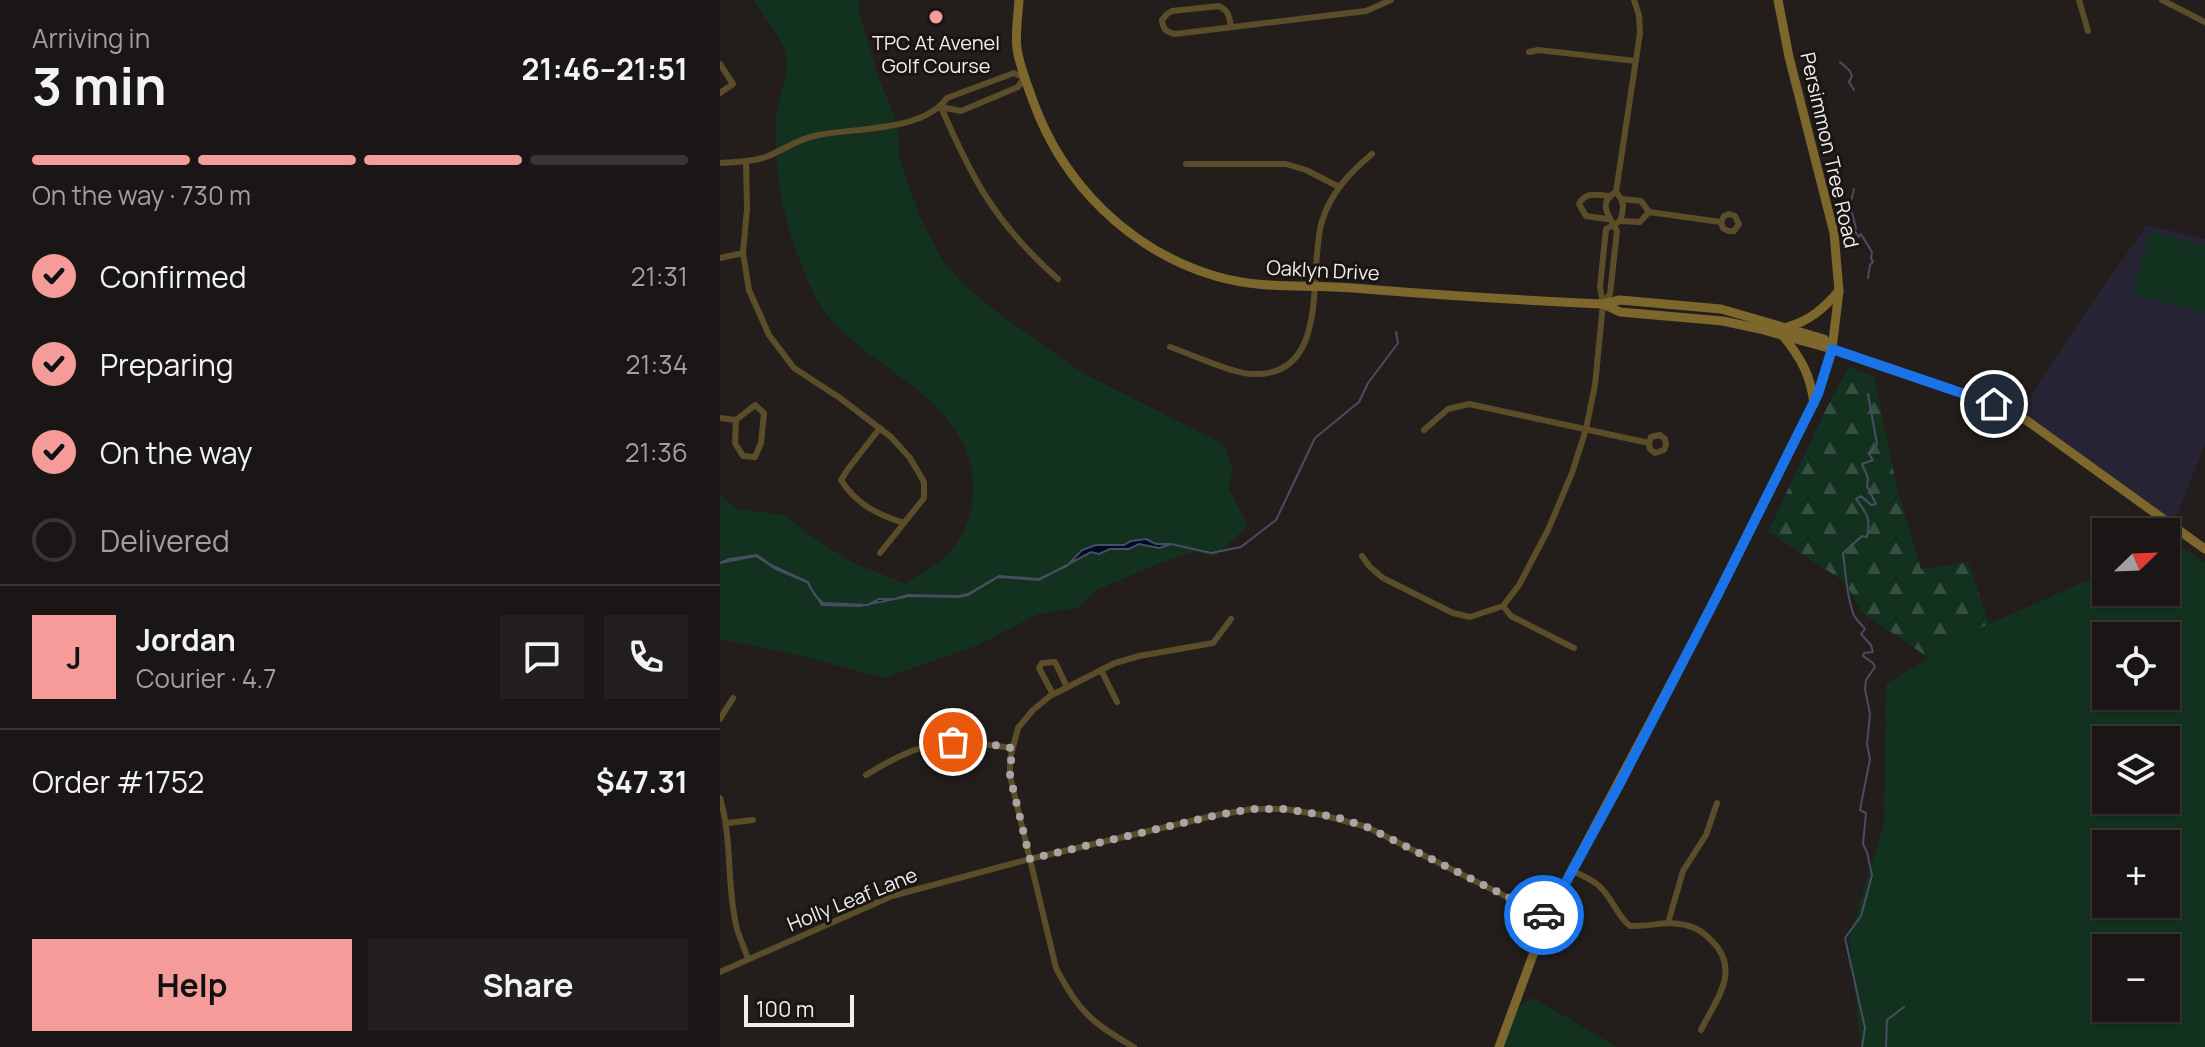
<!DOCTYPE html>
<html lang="en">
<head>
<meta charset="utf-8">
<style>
	body { margin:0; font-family:Manrope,sans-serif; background:#231f1e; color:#f1f3f6; height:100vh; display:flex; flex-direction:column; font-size:30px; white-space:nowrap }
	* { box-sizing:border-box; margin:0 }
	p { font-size:26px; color:#9f9fa0 }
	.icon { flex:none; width:44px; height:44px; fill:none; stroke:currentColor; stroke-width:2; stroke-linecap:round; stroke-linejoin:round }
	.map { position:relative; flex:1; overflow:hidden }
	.details { display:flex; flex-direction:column; background:#1a1615; width:720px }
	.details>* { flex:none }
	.needle { width:52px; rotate:67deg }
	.buttons { position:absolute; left:1372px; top:518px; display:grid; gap:16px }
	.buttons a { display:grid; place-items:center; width:88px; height:88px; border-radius:0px; background:#1a1615; box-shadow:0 2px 6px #0004,0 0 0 2px #383534; font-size:40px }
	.scale { position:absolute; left:24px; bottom:20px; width:110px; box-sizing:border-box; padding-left:8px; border:4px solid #f1eeec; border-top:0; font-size:22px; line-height:28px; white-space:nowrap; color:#f1eeec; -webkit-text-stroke:6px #191513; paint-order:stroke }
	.pin { position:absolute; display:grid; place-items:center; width:68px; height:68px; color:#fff; margin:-34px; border:4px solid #fff; border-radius:50%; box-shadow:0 2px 8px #0007 }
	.courier { position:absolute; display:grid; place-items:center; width:80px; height:80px; margin:-40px; border:6px solid #1a73e8; border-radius:50%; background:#fff; color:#222; box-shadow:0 2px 10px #0007 }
	.summary em { font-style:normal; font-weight:700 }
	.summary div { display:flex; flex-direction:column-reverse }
	.summary { display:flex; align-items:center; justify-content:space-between; height:136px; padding:0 32px }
	h1 { font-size:52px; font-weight:700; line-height:60px }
	.bar { display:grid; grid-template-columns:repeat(4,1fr); gap:12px 8px; align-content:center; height:96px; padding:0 32px }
	.bar i { height:10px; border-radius:6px; background:#383534 }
	.bar .selected { background:#f59b9a }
	.bar p { grid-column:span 4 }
	.line { display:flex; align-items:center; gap:20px; padding:0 32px; border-top:2px solid #383534 }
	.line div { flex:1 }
	.round { display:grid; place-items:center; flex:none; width:84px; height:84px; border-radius:0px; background:#231f1e }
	ol { padding:0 32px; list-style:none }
	li { display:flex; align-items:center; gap:24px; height:88px }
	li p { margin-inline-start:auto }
	li .icon { padding:8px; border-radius:50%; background:#f59b9a; color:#111; stroke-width:4 }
	li:last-child { color:#9f9fa0 }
	li i { width:44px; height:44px; border:4px solid #383534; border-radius:50% }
	.action { display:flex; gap:16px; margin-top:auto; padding:16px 32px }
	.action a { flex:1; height:92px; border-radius:0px; background:#f59b9a; color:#111; font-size:32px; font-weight:700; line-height:92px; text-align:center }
	.action a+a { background:#231f1e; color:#f1f3f6 }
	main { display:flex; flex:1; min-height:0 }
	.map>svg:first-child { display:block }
</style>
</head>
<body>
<main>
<section class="details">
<div class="summary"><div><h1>3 min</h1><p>Arriving in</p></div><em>21:46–21:51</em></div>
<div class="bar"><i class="selected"></i><i class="selected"></i><i class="selected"></i><i></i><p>On the way · 730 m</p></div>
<ol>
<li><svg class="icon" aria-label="check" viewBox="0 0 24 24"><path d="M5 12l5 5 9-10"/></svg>Confirmed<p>21:31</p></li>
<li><svg class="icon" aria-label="check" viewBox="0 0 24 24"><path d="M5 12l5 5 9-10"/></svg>Preparing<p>21:34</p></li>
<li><svg class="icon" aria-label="check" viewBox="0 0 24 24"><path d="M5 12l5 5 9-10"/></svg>On the way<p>21:36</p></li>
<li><i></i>Delivered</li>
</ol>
<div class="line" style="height:144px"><b class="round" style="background:#f59b9a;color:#111">J</b><div><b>Jordan</b><p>Courier · 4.7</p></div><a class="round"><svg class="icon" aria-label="chat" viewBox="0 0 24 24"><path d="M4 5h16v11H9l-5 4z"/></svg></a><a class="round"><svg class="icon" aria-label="phone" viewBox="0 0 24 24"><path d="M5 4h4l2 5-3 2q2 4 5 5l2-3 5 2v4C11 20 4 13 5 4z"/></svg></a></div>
<div class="line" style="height:104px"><div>Order #1752</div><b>$47.31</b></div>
<div class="action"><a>Help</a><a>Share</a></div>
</section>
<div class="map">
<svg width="1485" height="1047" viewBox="0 0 1485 1047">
	<defs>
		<pattern id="forest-firs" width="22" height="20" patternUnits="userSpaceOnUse" patternTransform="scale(2)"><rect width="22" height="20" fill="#12321f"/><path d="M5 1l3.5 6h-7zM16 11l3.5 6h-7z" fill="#355040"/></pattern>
		<pattern id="water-ripples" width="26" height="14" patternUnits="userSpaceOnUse" patternTransform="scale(2)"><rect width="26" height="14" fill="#000a26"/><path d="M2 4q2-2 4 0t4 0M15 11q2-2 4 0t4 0" fill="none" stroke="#262e46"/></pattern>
	</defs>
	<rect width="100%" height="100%" fill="#231e1c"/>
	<path fill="#262434" d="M1427,225L1485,239V444L1454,523L1300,412L1386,282Z"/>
	<g fill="#12321f" fill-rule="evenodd">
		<path d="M34,0H139V12L158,76L178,125L179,158L199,215L223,261L244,285L282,316L363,373L505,445L512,468L509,489L528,525L496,556L473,552L440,563L376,590L357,608L318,614L256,646L164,678L78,655L0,639V495L17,509L64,515L89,535L130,561L185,584C198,575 214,567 225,557C249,534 258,499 251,467C233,384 129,364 94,294C67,239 51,173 57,111C59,90 72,75 65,52C62,39 42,14 34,0Z"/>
		<path d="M1430,232L1485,245V313L1412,294Z"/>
		<path d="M1455,542L1485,563V1047H1141L1129,939L1164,824L1166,684L1251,632L1386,572V592H1446V546ZM1386,636H1446V696H1386ZM1386,740H1446V800H1386ZM1386,844H1446V904H1386ZM1386,948H1446V1008H1386Z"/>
		<path d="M813,998L897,1047H782L798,1007Z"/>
	</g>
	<path fill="url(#forest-firs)" d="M1129,367L1154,377L1177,488L1201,569L1248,562L1269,624L1251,632L1209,658L1143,613L1125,582L1048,532L1108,405Z"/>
	<path fill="url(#water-ripples)" stroke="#484e61" stroke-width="2" d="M426,539L436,544H451L439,548L419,544L409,549H390L379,554L371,552L319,580L278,577L248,595L239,597L189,596L140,606L102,605L87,582L56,569L36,556L0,563L9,559L37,555L51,565L88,582L94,594L103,603L148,605L159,599H174L188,595L239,596L248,594L279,576L319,579L347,566L362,550L376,545H404L411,541Z"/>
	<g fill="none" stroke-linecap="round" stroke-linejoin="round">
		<g stroke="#484e61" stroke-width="2">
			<path d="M1120,62L1130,71L1132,76L1129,82L1134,90"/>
			<path d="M1134,189L1130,206L1136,228L1134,230L1139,237L1141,234L1152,252L1151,258L1153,262L1150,265L1148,278"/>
			<path d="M451,544L491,553L521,547L556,520L595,438L639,402L648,383L678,343L676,332"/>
			<path d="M1142,1047L1145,1028L1125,938L1141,916L1152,875L1147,852L1143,844L1146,813L1140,810L1150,759L1147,744L1150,714L1145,689L1146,680L1155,667L1153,663L1143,656L1144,653L1153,652L1151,645L1141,634L1145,629C1141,623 1135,620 1133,613C1126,593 1126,574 1123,553L1142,536L1147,537C1151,518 1147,514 1136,499L1141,496L1151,505L1156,504L1147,486L1148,478L1142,464L1153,460L1149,454L1157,444L1148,394"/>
			<path d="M1166,1047L1167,1020L1184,1007"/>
		</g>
		<g stroke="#5c4d2a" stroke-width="6">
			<path d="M1359,0L1368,31"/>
			<path d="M1442,0L1485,22"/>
			<path d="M511,27C509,16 509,11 499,6L452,11L447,14L442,20C443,29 446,32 455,34L646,11L671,0"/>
			<path d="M809,52L818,50L916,61"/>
			<path d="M0,64L13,84L0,93"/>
			<path d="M221,107C253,181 276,224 338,279"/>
			<path d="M26,162L27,209L23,253L29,290L49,335L74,368L120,398L171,437L190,458L204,482V498L160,553"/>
			<path d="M0,163C15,162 29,162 43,158C61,152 75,140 94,136C131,127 202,133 227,98L294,73L304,78L298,87L241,111L221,107"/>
			<path d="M466,164H566L586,170L619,187"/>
			<path d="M902,199L921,201L929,212"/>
			<path d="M929,212L1001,222L1003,228L1008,231H1014L1019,224L1015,216L1009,214L1004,216L1001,222"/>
			<path d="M887,219L866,216L859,204C866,191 877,195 890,196"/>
			<path d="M900,221L920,222L929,212"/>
			<path d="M0,258L23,253"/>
			<path d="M883,304L890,294L897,231C890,217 876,203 896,192L920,33L919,15L914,0"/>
			<path d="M450,347C471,354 511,373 531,374C613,378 587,270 602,221C611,193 629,173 652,154"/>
			<path d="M35,405L44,413L41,443L35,457L23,456L15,443L16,420Z"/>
			<path d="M0,418L16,420"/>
			<path d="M160,428L128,469L121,480C136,504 158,515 184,523"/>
			<path d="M704,430L728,409L749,404L929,443L930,449L935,453L944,450L946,445L945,439L940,435L931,437L929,443"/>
			<path d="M642,556L650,567L663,578L733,613L750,617L783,606L799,585L828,530L852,473L866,429L875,385L883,304L880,287L886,229L900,221C904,209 905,202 896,192"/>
			<path d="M783,606L791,616L854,648"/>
			<path d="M381,670L397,702"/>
			<path d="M333,694L319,668L322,663L335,662L347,687"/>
			<path d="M0,719L13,698"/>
			<path d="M146,775C205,739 225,738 292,748"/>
			<path d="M0,798C13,841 6,886 17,929C20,939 25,949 28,959"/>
			<path d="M8,823L33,820"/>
			<path d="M851,870C860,875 872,879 879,886C893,898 896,915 910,926C927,927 944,921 960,924C974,926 982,931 992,941C1022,971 995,1001 981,1030"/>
			<path d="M948,923L963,871L986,835L997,803"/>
			<path d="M0,972L172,896L310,859L497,815L532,809H565L602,815L647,827L827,917"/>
			<path d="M414,1047C373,1024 358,1011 336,968L290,776V759L298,728L313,710L330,696L395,663L419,656L493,643L511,619"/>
		</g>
		<g stroke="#7e672c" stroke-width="9">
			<path d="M299,0C298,16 295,33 297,49C300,67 307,84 313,101C343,184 409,250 495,276C543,290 585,284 633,288C716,295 799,300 883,304L900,300L1001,309L1104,339L1112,349"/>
			<path d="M883,304L900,312L1003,321L1040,329L1112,349L1274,404L1306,420L1485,549"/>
			<path d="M1067,327C1090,321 1104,308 1119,291"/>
			<path d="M1063,336C1081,358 1091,376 1094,404"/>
			<path d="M779,1047L827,917L986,617L1098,394L1112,349L1119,291L1114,233L1069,57L1058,0"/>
		</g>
	</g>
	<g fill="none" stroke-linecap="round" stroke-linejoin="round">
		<path stroke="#a9a5a3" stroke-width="8" stroke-dasharray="0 14.4" d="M233,742L249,741L292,748L290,776L310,859L497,815L532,809H565L616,817L647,827L824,915"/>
		<path stroke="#1a73e8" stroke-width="10" d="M824,915L827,917L900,783L998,594L1098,394L1112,349L1274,404"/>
	</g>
	<circle fill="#f59b9a" stroke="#191513" stroke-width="3" cx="216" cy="17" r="8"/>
	<g text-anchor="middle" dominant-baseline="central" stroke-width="6" stroke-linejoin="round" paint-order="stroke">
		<g font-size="20" fill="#f1eeec" stroke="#191513">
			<text x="216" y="42">TPC At Avenel<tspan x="216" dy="23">Golf Course</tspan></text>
		</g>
		<g font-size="20" fill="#f1eeec" stroke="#191513">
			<text transform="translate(1110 150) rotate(77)">Persimmon Tree Road</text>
			<text transform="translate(603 270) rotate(3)">Oaklyn Drive</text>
			<text transform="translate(132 899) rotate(-22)">Holly Leaf Lane</text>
		</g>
	</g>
</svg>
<div class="buttons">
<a><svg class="needle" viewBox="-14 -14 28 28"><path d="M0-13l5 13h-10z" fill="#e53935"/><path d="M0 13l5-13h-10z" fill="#9f9fa0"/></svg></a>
<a><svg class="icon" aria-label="locate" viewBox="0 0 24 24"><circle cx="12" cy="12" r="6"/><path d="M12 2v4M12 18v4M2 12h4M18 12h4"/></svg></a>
<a><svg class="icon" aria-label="layers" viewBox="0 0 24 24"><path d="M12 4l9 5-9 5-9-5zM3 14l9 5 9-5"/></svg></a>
<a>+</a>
<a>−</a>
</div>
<div class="scale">100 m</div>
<div class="pin" style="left:233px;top:742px;background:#ea580c"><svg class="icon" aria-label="bag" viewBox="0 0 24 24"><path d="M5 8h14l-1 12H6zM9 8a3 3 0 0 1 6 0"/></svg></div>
<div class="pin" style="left:1274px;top:404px;background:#1f2937"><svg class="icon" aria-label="home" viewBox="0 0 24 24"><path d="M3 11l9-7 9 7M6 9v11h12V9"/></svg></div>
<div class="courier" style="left:824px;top:915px"><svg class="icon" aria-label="car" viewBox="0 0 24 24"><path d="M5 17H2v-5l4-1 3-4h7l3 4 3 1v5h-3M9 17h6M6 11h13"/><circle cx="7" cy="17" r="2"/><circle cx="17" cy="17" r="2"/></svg></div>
</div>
</main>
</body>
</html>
